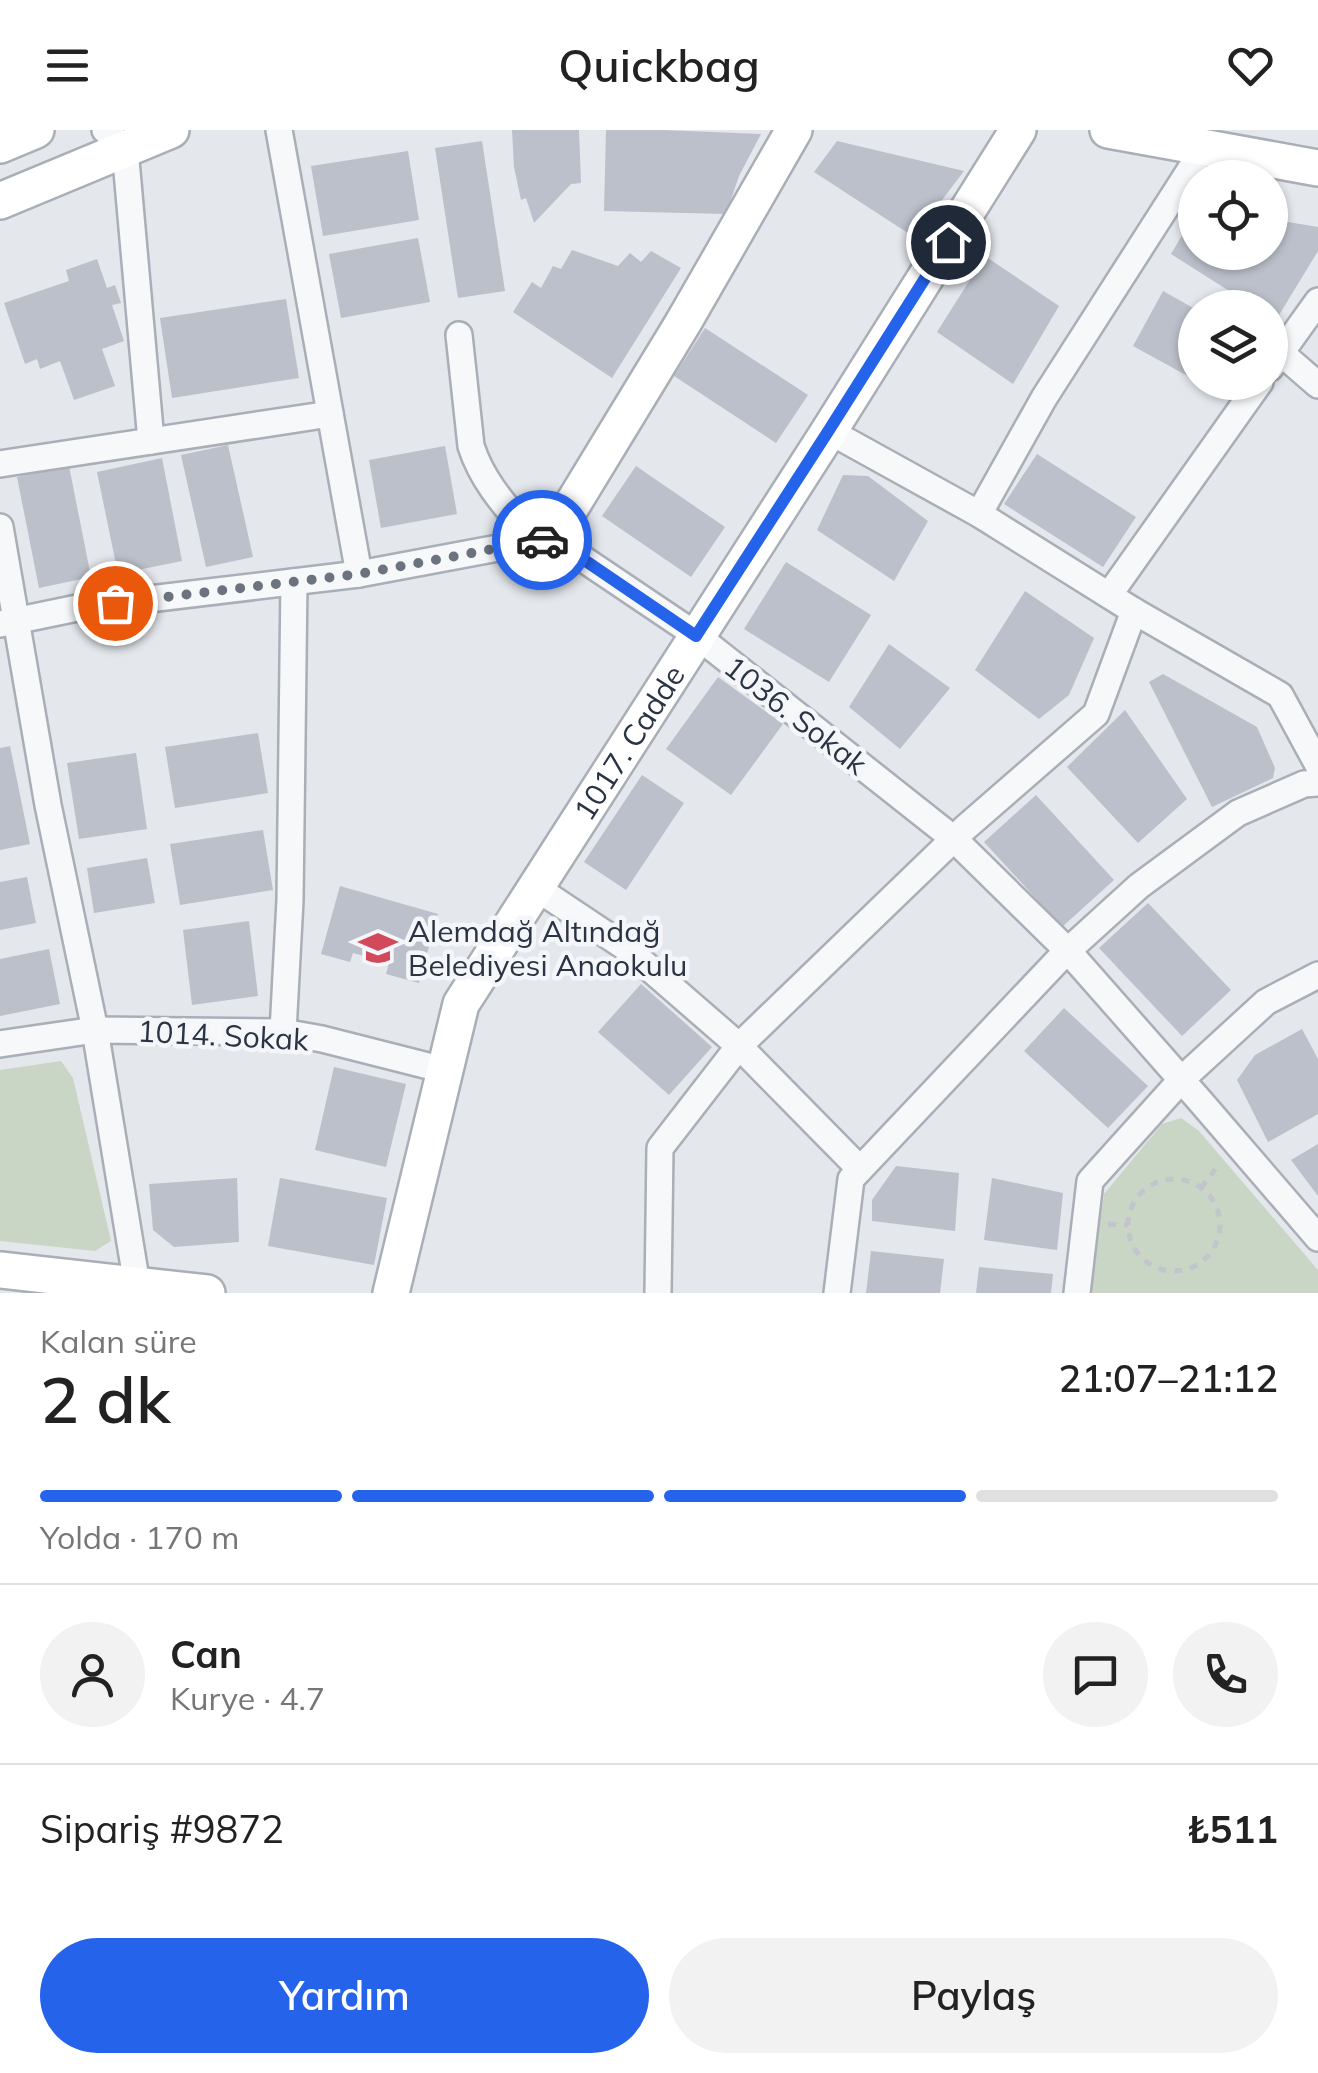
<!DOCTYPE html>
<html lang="tr">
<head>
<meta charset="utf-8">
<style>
	body { margin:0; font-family:Mulish,sans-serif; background:#f2f2f2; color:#222; height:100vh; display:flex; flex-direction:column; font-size:38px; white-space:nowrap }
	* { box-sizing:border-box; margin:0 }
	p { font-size:32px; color:#767676 }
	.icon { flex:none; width:55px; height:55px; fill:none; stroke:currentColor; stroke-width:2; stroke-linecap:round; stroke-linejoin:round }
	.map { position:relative; height:1163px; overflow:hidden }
	.side { display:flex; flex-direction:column; background:#fff; flex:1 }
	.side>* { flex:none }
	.tools { position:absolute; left:1178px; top:30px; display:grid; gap:20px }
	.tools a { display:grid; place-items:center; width:110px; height:110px; border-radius:50%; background:#fff; box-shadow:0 2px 8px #0004; font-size:50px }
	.pin { position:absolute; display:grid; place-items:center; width:85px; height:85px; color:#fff; margin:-42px; border:5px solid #fff; border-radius:50%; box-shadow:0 2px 10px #0007 }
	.courier { position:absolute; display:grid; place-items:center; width:100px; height:100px; margin:-50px; border:8px solid #2563eb; border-radius:50%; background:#fff; color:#222; box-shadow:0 2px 12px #0007 }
	.headline em { font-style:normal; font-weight:600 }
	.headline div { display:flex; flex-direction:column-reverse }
	.headline { display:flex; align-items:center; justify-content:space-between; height:170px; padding:0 40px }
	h1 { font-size:65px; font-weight:600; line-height:75px }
	.bar { display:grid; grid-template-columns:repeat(4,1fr); gap:15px 10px; align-content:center; height:120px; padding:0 40px }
	.bar i { height:12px; border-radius:8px; background:#e0e0e0 }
	.bar .active { background:#2563eb }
	.bar p { grid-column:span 4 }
	.line { display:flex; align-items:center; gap:25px; padding:0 40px; border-top:2px solid #e0e0e0 }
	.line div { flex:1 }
	.round { display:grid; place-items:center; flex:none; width:105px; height:105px; border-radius:52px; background:#f2f2f2 }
	.cta { display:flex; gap:20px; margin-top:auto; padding:20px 40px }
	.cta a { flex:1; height:115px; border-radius:60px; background:#2563eb; color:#fff; font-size:40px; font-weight:600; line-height:115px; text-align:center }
	.cta a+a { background:#f2f2f2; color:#222 }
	header { display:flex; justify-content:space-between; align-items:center; height:130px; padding:0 40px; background:#fff; font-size:45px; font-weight:600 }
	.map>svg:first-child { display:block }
</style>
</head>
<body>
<header><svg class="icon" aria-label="menu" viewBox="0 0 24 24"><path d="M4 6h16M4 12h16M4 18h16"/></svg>Quickbag<svg class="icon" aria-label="heart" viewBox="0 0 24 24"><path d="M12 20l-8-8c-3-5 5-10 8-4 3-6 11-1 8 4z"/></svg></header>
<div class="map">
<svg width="1318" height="1163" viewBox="0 0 1318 1163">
	<rect width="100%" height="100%" fill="#e4e7ec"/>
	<g fill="#c9d6c5">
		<path d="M61,931L73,948L111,1111L95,1121L0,1111V940Z"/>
		<path d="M1181,988L1199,1001L1318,1140V1163H1091L1104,1064L1162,994Z"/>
	</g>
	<g fill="#bbc0ca">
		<path d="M512,0H579L581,53L571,54L534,93L526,68L521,70L514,37Z"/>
		<path d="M606,0H662L761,4L739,46L726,84L604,81Z"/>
		<path d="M482,11L505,161L458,168L435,18Z"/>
		<path d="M837,11L964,41L914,107L814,42Z"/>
		<path d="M408,21L419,90L323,106L311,36Z"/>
		<path d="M1195,83V122H1270V89L1318,97V121L1276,190L1270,186V178H1256L1171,124Z"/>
		<path d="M418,108L430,172L341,188L329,124Z"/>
		<path d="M572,120L618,136L630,123L641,132L651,121L681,138L612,248L513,182L532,152L541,158L553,136L561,139Z"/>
		<path d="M985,126L1059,176L1013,254L937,202Z"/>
		<path d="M97,129L107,158L115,155L121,173L112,175L124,211L102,219L115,256L74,270L60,231L40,239L37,229L25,234L4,173L69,151L66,140Z"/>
		<path d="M1163,161L1195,179V250L1133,216Z"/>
		<path d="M286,169L299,248L172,268L160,188Z"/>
		<path d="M705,198L808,265L776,313L674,246Z"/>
		<path d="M1200,252H1235L1227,267Z"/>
		<path d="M228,315L253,427L206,437L181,325Z"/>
		<path d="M445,316L457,384L381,398L369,330Z"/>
		<path d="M1037,324L1136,387L1103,437L1004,374Z"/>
		<path d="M162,328L182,431L118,444L97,342Z"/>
		<path d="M69,336L91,447L39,458L17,347Z"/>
		<path d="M636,336L725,397L691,447L602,386Z"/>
		<path d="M843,345L868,346L928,391L894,451L817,400Z"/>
		<path d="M786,432L871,485L829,552L744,499Z"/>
		<path d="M1025,461L1094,508L1069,565L1039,589L975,540Z"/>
		<path d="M889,514L950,558L900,619L849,577Z"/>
		<path d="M1163,544L1257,597L1275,638L1273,648L1212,677L1149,552Z"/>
		<path d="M718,547L783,594L731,665L666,619Z"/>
		<path d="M1125,580L1187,669L1138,713L1067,637Z"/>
		<path d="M258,603L268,663L175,678L165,617Z"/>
		<path d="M10,616L30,714L0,720V618Z"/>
		<path d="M136,623L147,699L79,709L67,633Z"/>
		<path d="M642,645L684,673L626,760L584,732Z"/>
		<path d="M1036,665L1114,750L1062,797L984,712Z"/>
		<path d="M263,700L273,760L180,775L170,714Z"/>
		<path d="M147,728L155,773L94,783L87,738Z"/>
		<path d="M27,747L36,793L0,800V752Z"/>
		<path d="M340,756L438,784L419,853L386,844L389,833L353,823L350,832L321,824Z"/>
		<path d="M1148,773L1231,860L1182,906L1099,818Z"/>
		<path d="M249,791L258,866L192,875L183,800Z"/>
		<path d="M49,819L60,874L0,886V829Z"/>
		<path d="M641,854L712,917L669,965L598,902Z"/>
		<path d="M1064,878L1148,956L1108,998L1024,921Z"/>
		<path d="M1302,899L1318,929V984L1268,1012L1237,950L1255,925Z"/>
		<path d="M334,937L406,954L386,1037L315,1020Z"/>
		<path d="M1318,1014V1066L1291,1030Z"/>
		<path d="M896,1036L959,1043L955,1101L872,1091V1070Z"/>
		<path d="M237,1048L239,1112L174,1117L153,1100L149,1054Z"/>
		<path d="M280,1048L387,1068L374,1135L268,1116Z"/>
		<path d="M992,1048L1063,1063L1057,1120L984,1110Z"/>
		<path d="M871,1121L944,1129L940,1163H866Z"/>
		<path d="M979,1137L1053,1144L1051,1163H976Z"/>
	</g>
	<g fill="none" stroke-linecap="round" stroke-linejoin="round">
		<g stroke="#a9aeb7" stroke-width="30">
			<g id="street">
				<path d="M105,0L125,19L151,311"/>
				<path d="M279,0L359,444"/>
				<path d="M459,205L471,316C483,354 510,381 535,411"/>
				<path d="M1281,223L1318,255"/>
				<path d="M1270,238L1318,171"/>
				<path d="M829,301L979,384L1134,481L1280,565L1318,635"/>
				<path d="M0,334L330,284"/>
				<path d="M979,384L1044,268L1204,18"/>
				<path d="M0,397L48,675L95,900L137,1155"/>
				<path d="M1109,465L1260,252"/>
				<path d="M0,494L82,477L359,444L552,408L696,505L954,709L1068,821L1201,972L1318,1108"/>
				<path d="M535,757L625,817L739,916L860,1039"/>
				<path d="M283,902L290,770L294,452"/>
				<path d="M0,914L95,900L283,902L322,909L444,940"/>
				<path d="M658,1163L660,1018L739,916L965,698L1096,584L1134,481"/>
				<path d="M837,1163L851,1049L1062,826L1139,756L1238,683L1304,654L1318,653"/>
				<path d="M1077,1163L1090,1051L1182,949L1266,872L1318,845"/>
			</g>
		</g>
		<g stroke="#a9aeb7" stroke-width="40">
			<g id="secondary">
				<path d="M1108,0L1318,38"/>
				<path d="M0,15L36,0"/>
				<path d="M0,71L171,0"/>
				<path d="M552,408L683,193L794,0"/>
				<path d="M0,1140L207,1163"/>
				<path id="s1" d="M391,1163L461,874L829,301L1018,0"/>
			</g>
		</g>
		<g stroke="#c2c5cb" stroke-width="5" stroke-dasharray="8 8" stroke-linecap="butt">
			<circle cx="1174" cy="1095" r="46"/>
			<path d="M1201,1058L1220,1033"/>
			<path d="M1108,1094L1128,1095"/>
		</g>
		<use href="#street" stroke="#f7f8fa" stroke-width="25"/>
		<use href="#secondary" stroke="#fff" stroke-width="35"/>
	</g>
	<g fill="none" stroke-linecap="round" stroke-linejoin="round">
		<path stroke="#6c737f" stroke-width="10" stroke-dasharray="0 18" d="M115,473L359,444L542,410"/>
		<path stroke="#2563eb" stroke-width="12" d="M542,410L552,408L696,506L829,300L948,112"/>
	</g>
	<defs>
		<g id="school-bare" transform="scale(3)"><path d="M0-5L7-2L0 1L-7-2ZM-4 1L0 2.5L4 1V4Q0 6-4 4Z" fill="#d1495b" stroke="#f4f6f9" stroke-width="2.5" paint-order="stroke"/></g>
	</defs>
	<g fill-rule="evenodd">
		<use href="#school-bare" x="378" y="818"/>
	</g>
	<g text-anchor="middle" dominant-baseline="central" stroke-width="9" stroke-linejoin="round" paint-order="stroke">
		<g font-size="30" fill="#2b3445" stroke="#f4f6f9">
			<text transform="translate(796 585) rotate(38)">1036. Sokak</text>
			<text stroke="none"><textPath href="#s1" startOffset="608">1017. Cadde</textPath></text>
			<text transform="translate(223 905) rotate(3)">1014. Sokak</text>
		</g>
		<g font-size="30" fill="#2b3445" stroke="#f4f6f9" text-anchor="start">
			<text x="408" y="801">Alemdağ Altındağ<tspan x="408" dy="34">Belediyesi Anaokulu</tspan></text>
		</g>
	</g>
</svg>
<div class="tools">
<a><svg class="icon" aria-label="locate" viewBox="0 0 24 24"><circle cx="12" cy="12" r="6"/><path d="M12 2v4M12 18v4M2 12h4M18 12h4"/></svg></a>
<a><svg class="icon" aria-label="layers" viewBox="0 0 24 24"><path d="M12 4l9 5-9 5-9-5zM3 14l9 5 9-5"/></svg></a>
</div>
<div class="pin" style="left:115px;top:473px;background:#ea580c"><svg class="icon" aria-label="bag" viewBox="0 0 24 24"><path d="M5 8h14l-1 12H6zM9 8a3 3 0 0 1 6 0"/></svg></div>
<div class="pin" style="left:948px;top:112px;background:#1f2937"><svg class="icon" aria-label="home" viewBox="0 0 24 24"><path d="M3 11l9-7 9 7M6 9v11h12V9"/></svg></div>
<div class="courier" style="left:542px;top:410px"><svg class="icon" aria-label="car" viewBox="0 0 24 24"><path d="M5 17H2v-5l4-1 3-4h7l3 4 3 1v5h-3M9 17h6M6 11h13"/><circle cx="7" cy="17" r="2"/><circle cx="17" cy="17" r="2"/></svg></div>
</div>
<section class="side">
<div class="headline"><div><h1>2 dk</h1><p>Kalan süre</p></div><em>21:07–21:12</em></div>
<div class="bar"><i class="active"></i><i class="active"></i><i class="active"></i><i></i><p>Yolda · 170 m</p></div>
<div class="line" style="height:180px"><a class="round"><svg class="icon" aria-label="person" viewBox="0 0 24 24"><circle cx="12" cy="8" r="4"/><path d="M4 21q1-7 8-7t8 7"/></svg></a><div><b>Can</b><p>Kurye · 4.7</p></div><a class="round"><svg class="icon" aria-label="chat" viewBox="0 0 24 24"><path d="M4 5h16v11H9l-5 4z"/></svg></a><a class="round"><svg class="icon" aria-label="phone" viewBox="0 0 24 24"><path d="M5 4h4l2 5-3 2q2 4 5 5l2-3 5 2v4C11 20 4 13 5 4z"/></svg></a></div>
<div class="line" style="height:130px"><div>Sipariş #9872</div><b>₺511</b></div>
<div class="cta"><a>Yardım</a><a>Paylaş</a></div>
</section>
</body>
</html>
